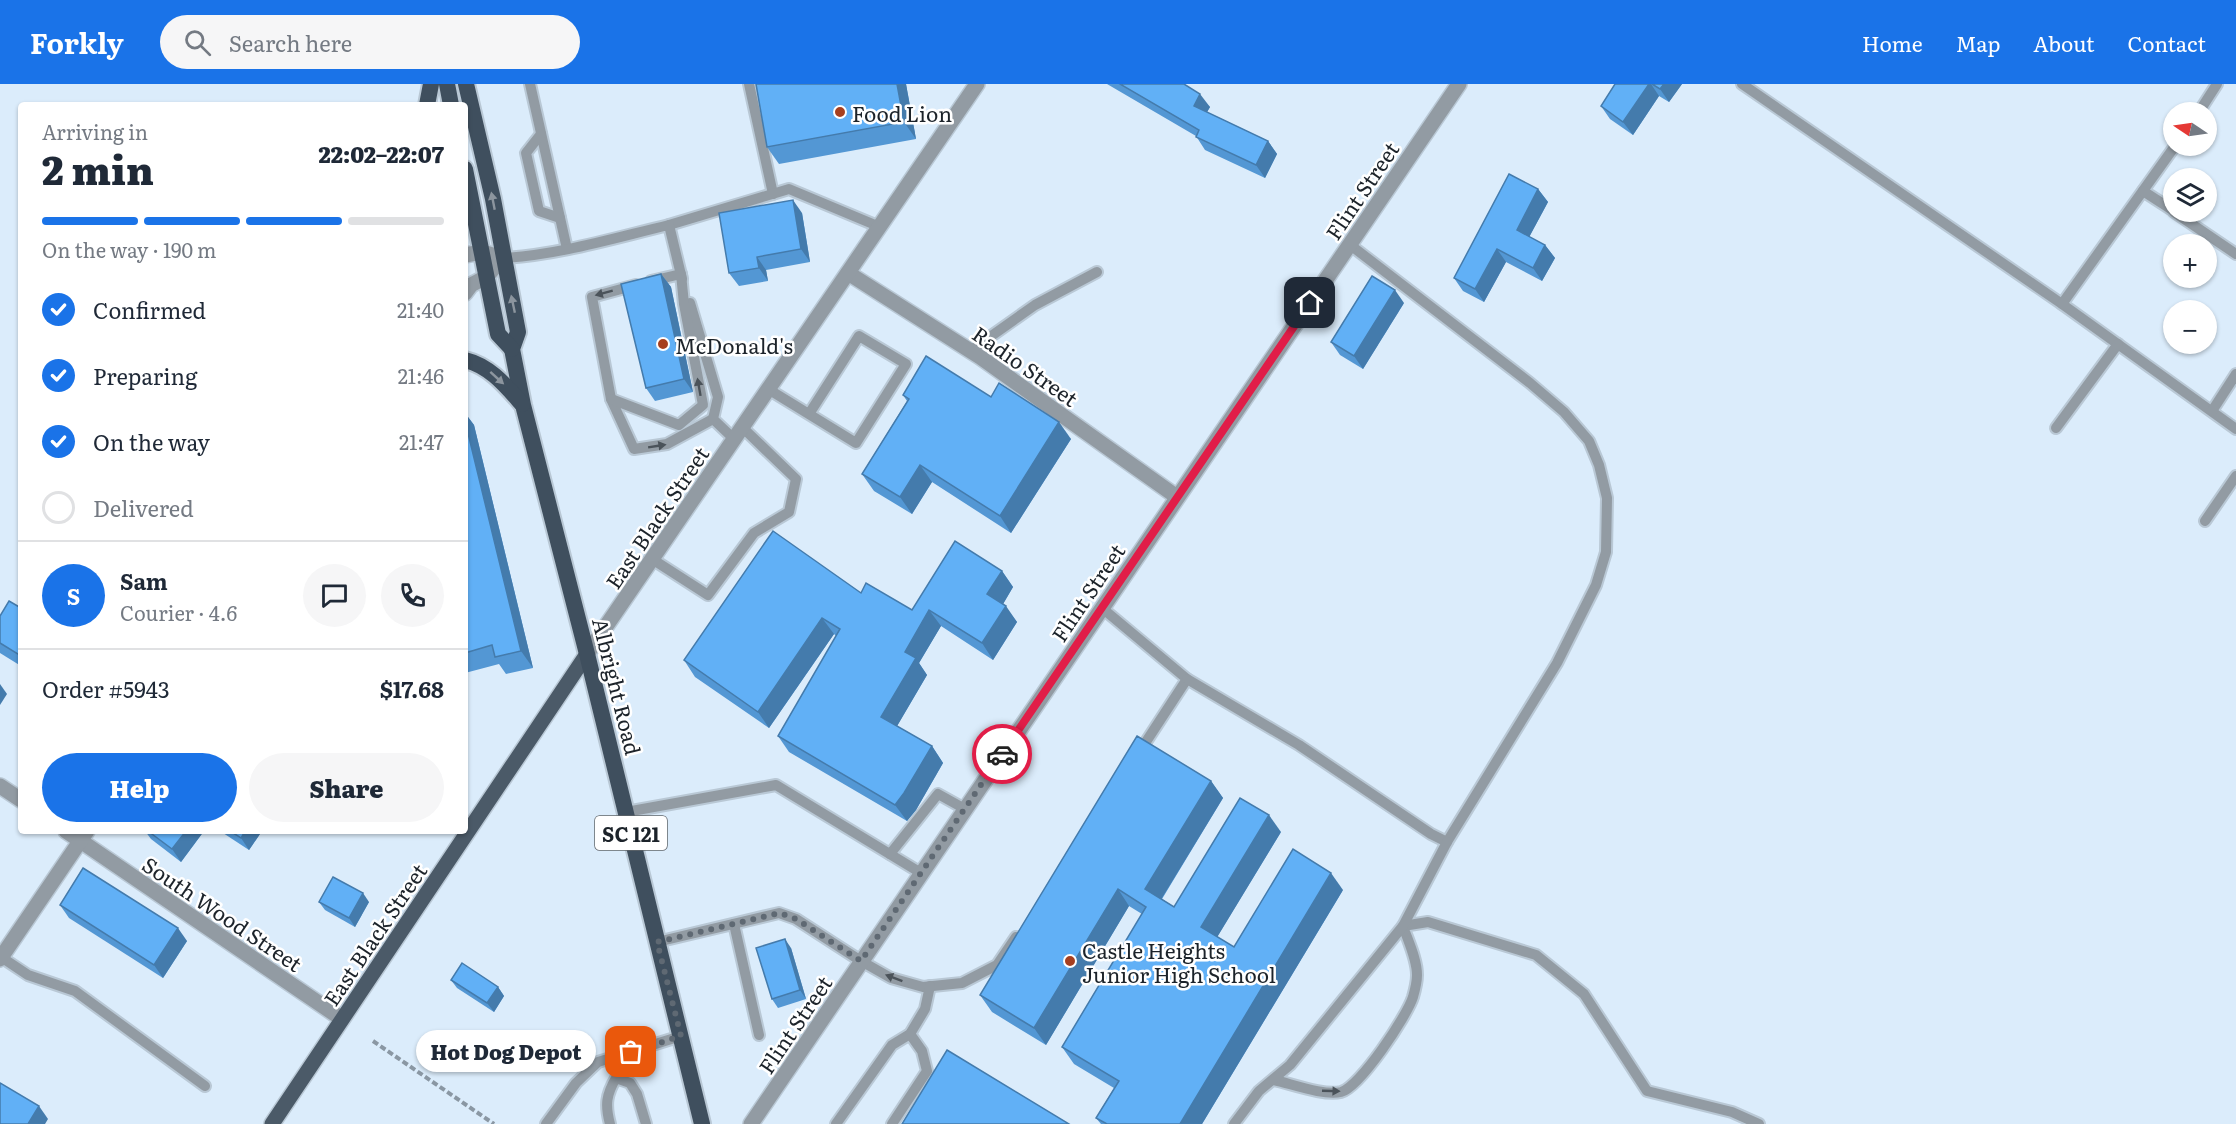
<!DOCTYPE html>
<html lang="en">
<head>
<meta charset="utf-8">
<style>
	body { margin:0; font-family:Literata,serif; background:#f6f6f7; color:#1f2937; height:100vh; display:flex; flex-direction:column; font-size:22px; white-space:nowrap }
	* { box-sizing:border-box; margin:0 }
	p { font-size:20px; color:#747a83 }
	.icon { flex:none; width:33px; height:33px; fill:none; stroke:currentColor; stroke-width:2; stroke-linecap:round; stroke-linejoin:round }
	.map { position:relative; flex:1; overflow:hidden }
	.panel { position:absolute; left:18px; top:18px; width:450px; height:732px; display:flex; flex-direction:column; background:#fff; border-radius:6px; box-shadow:0 2px 4px #0004 }
	.panel>* { flex:none }
	.needle { width:39px; rotate:283deg }
	.fabs { position:absolute; left:2163px; top:18px; display:grid; gap:12px }
	.fabs a { display:grid; place-items:center; width:54px; height:54px; border-radius:50%; background:#fff; box-shadow:0 2px 4px #0004; font-size:30px }
	.pin { position:absolute; display:grid; place-items:center; width:51px; height:51px; color:#fff; margin:-26px; border-radius:12px; box-shadow:0 3px 9px #0006 }
	.courier { position:absolute; display:grid; place-items:center; width:60px; height:60px; margin:-30px; border:4px solid #e11d48; border-radius:50%; background:#fff; color:#222; box-shadow:0 2px 8px #0007 }
	.bubble { position:absolute; height:42px; border-radius:21px; background:#fff; box-shadow:0 2px 4px #0004; font-size:20px; font-weight:800; line-height:42px; text-align:center }
	.headline em { font-style:normal; font-weight:800 }
	.headline div { display:flex; flex-direction:column-reverse }
	.headline { display:flex; align-items:center; justify-content:space-between; height:102px; padding:0 24px }
	h1 { font-size:39px; font-weight:800; line-height:45px }
	.bar { display:grid; grid-template-columns:repeat(4,1fr); gap:9px 6px; align-content:center; height:72px; padding:0 24px }
	.bar i { height:8px; border-radius:4px; background:#e0e1e3 }
	.bar .selected { background:#1a73e8 }
	.bar p { grid-column:span 4 }
	.line { display:flex; align-items:center; gap:15px; padding:0 24px; border-top:2px solid #e0e1e3 }
	.line div { flex:1 }
	.round { display:grid; place-items:center; flex:none; width:63px; height:63px; border-radius:32px; background:#f6f6f7 }
	ol { padding:0 24px; list-style:none }
	li { display:flex; align-items:center; gap:18px; height:66px }
	li p { margin-inline-start:auto }
	li .icon { padding:6px; border-radius:50%; background:#1a73e8; color:#fff; stroke-width:4 }
	li:last-child { color:#747a83 }
	li i { width:33px; height:33px; border:3px solid #e0e1e3; border-radius:50% }
	.action { display:flex; gap:12px; margin-top:auto; padding:12px 24px }
	.action a { flex:1; height:69px; border-radius:36px; background:#1a73e8; color:#fff; font-size:24px; font-weight:800; line-height:69px; text-align:center }
	.action a+a { background:#f6f6f7; color:#1f2937 }
	header { display:flex; align-items:center; gap:36px; box-sizing:border-box; height:84px; padding:0 30px; background:#1a73e8; color:#fff }
	header strong { font-size:28px }
	nav { display:flex; gap:33px; margin-inline-start:auto; font-size:21px }
	.search { width:420px; height:54px; background:#f6f6f7; display:flex; align-items:center; gap:15px; box-sizing:border-box; padding:0 21px; border-radius:33px; color:#747a83; font-size:22px }
	.map>svg:first-child { display:block }
</style>
</head>
<body>
<header>
<strong>Forkly</strong>
<div class="search"><svg class="icon" aria-label="search" viewBox="0 0 24 24"><circle cx="10" cy="10" r="6"/><path d="M15 15l6 6"/></svg>Search here</div>
<nav><a>Home</a><a>Map</a><a>About</a><a>Contact</a></nav>
</header>
<div class="map">
<svg width="2236" height="1040" viewBox="0 0 2236 1040">
	<rect width="100%" height="100%" fill="#dbecfb"/>
	<g fill="none" stroke-linecap="round" stroke-linejoin="round">
		<g stroke="#b9c8d5" stroke-width="14">
			<g id="service">
				<path d="M530,0L567,165"/>
				<path d="M749,0L773,110"/>
				<path d="M1742,0L2062,220"/>
				<path d="M2199,28L2217,0"/>
				<path d="M541,50L526,69L539,127L560,134"/>
				<path d="M2175,62L2062,220L2236,345"/>
				<path d="M2143,107L2174,127"/>
				<path d="M2174,128L2236,170"/>
				<path d="M669,141L789,105L880,143"/>
				<path d="M503,174C559,171 614,154 669,141L682,195"/>
				<path d="M636,201L592,213L611,315L634,365L667,360L713,335"/>
				<path d="M690,219L718,313L713,335L734,355"/>
				<path d="M970,267L1035,221L1097,188"/>
				<path d="M768,305L856,359L906,280L859,252L809,330"/>
				<path d="M611,315L679,341L703,321L684,220L681,190L651,197"/>
				<path d="M2212,327L2236,290"/>
				<path d="M2056,344L2118,260"/>
				<path d="M2205,437L2236,392"/>
				<path d="M652,475L708,511L754,449L789,428L796,395L742,343"/>
				<path d="M1102,524L1187,595L1140,667"/>
				<path d="M1187,595L1299,661L1431,750L1447,758L1557,579L1596,501L1606,468L1607,414L1599,381L1589,357L1564,328L1530,299L1349,160"/>
				<path d="M626,728L776,701L921,789"/>
				<path d="M890,770L938,710L965,725"/>
				<path d="M734,840L759,951"/>
				<path d="M657,858L779,829L796,835L861,877L891,894L923,903L962,899L997,881L1016,853"/>
				<path d="M1,873L28,891L75,907L205,1002"/>
				<path d="M1274,996C1292,1000 1324,1012 1341,1008C1360,1003 1407,932 1413,913C1415,906 1417,898 1417,891C1417,875 1408,857 1403,842L1428,838L1536,871L1584,910L1647,1007L1732,1028L1759,1040"/>
				<path d="M546,1040L576,999L598,978L681,952"/>
				<path d="M610,1040C605,1021 606,1011 616,994L630,999L637,1010L646,1040"/>
				<path d="M836,1040L892,961L910,950L925,925L930,902"/>
				<path d="M892,1040L927,987L922,967L910,950"/>
				<path d="M1234,1040L1259,1007L1290,981L1403,842L1447,758"/>
			</g>
		</g>
		<g stroke="#b9c8d5" stroke-width="18">
			<g id="minor">
				<path d="M848,189L980,273L1177,413"/>
				<path d="M0,702L21,716"/>
				<path d="M66,747L342,935"/>
				<path d="M751,1040L1459,0"/>
			</g>
		</g>
		<g stroke="#b9c8d5" stroke-width="18">
			<g id="tertiary">
				<path d="M465,171L482,168L503,174L486,193L471,201L465,209"/>
				<path d="M587,570L977,0"/>
				<path d="M0,875L87,747"/>
			</g>
		</g>
		<g stroke="#b9c8d5" stroke-width="18">
			<path id="primary" d="M272,1040L587,570"/>
		</g>
		<g stroke="#b9c8d5" stroke-width="20">
			<g id="trunk">
				<path d="M447,0L451,21"/>
				<path d="M466,0L493,115L518,248L512,265L523,321L587,570L702,1040"/>
				<path d="M427,21L431,0"/>
				<path d="M465,85L498,250L512,265"/>
				<path d="M465,276C490,282 506,302 522,320"/>
			</g>
		</g>
		<path stroke="#8a97a3" stroke-width="4" stroke-dasharray="6 3" stroke-linecap="butt" d="M373,957L494,1040"/>
		<use href="#service" stroke="#929ba3" stroke-width="10"/>
		<use href="#minor" stroke="#929ba3" stroke-width="15"/>
		<use href="#tertiary" stroke="#929ba3" stroke-width="15"/>
		<use href="#primary" stroke="#4b5a68" stroke-width="15"/>
		<use href="#trunk" stroke="#3f4f5e" stroke-width="16"/>
	</g>
	<g fill="#5397d4">
		<path d="M906,0L916,55L779,80L767,63Z"/>
		<path d="M1107,0H1184L1210,23L1207,28L1268,57L1277,70L1265,94L1205,66L1196,52Z"/>
		<path d="M1615,0H1682L1669,18L1659,12L1633,51L1610,35L1601,22Z"/>
		<path d="M1538,105L1548,118L1529,153L1545,161L1555,174L1542,197L1506,178L1484,218L1463,207L1454,194Z"/>
		<path d="M802,129L810,178L766,186L768,197L739,202L729,189Z"/>
		<path d="M661,190L671,203L693,308L655,317L646,304Z"/>
		<path d="M1404,219L1363,285L1340,271L1331,258Z"/>
		<path d="M903,311L991,313L1071,355L1011,449L932,398L912,430L874,407L862,390L907,317Z"/>
		<path d="M465,329L474,341L533,584L506,590L499,580L465,589Z"/>
		<path d="M1002,487L1013,503L1003,520L1017,538L993,576L941,542L919,579L927,591L897,642L932,662L943,679L916,726L907,737L789,668L778,652L836,552L834,550L769,644L695,593L684,576L861,509L912,526Z"/>
		<path d="M21,524V582L0,569V532Z"/>
		<path d="M1211,697L1223,714L1162,815L1174,823L1281,748L1217,853L1234,863L1343,806L1202,1040H1101L1096,1034L1114,1004L1074,980L1062,963L1142,830L1129,822L1046,961L992,928L980,911Z"/>
		<path d="M145,747H204L181,778L151,755Z"/>
		<path d="M220,747H262L249,766Z"/>
		<path d="M319,818H369L355,843L325,826Z"/>
		<path d="M60,821L187,857L163,894L69,834Z"/>
		<path d="M791,864L806,915L778,924L772,915Z"/>
		<path d="M451,896L498,903L504,912L494,928L457,904Z"/>
	</g>
	<g fill="#447bac">
		<path d="M897,0H906L916,55L904,38Z"/>
		<path d="M1649,0H1651L1659,12L1633,51L1623,38Z"/>
		<path d="M1664,0H1682L1669,18L1660,5Z"/>
		<path d="M1200,10L1210,23L1203,35L1194,22Z"/>
		<path d="M1268,57L1277,70L1265,94L1256,81Z"/>
		<path d="M1538,105L1548,118L1526,159L1517,146Z"/>
		<path d="M793,116L802,129L810,178L801,165Z"/>
		<path d="M1545,161L1555,174L1542,197L1533,184Z"/>
		<path d="M1497,165L1506,178L1484,218L1475,205Z"/>
		<path d="M757,173L766,186L768,197L759,184Z"/>
		<path d="M661,190L671,203L693,308L684,295Z"/>
		<path d="M1395,206L1404,219L1363,285L1354,272Z"/>
		<path d="M465,329L474,341L533,584L521,567L465,337Z"/>
		<path d="M1059,338L1071,355L1011,449L1000,432Z"/>
		<path d="M920,381L932,398L912,430L900,413Z"/>
		<path d="M1002,487L1013,503L999,527L987,510Z"/>
		<path d="M1006,522L1017,538L993,576L982,559Z"/>
		<path d="M929,526L941,542L919,579L927,591L893,649L881,633L905,568Z"/>
		<path d="M822,534L834,550L769,644L758,628Z"/>
		<path d="M0,600L7,610L0,621Z"/>
		<path d="M932,662L943,679L916,726L907,737L895,721Z"/>
		<path d="M1211,697L1223,714L1157,822L1145,805Z"/>
		<path d="M1269,731L1281,748L1213,860L1201,843Z"/>
		<path d="M186,747H204L181,778L172,765Z"/>
		<path d="M245,747H262L249,766L241,754Z"/>
		<path d="M1331,789L1343,806L1202,1040H1180Z"/>
		<path d="M1118,805L1129,822L1046,961L1034,944Z"/>
		<path d="M363,809L369,818L355,843L349,834Z"/>
		<path d="M178,844L187,857L163,894L154,881Z"/>
		<path d="M785,855L791,864L806,915L800,906Z"/>
		<path d="M498,903L504,912L494,928L487,919Z"/>
		<path d="M39,1022L48,1035L45,1040H28Z"/>
	</g>
	<g fill="#61b0f6" stroke="#447bac" stroke-width="1.5">
		<path d="M756,0H897L904,38L767,63Z"/>
		<path d="M1120,0H1184L1200,10L1194,22L1268,57L1256,81L1196,53L1199,46Z"/>
		<path d="M1615,0H1649L1623,38L1601,22Z"/>
		<path d="M1652,0H1664L1660,5Z"/>
		<path d="M1509,90L1538,105L1517,146L1545,161L1533,184L1497,165L1475,205L1454,194Z"/>
		<path d="M793,116L801,165L757,173L759,184L729,189L719,129Z"/>
		<path d="M661,190L684,295L646,304L621,200Z"/>
		<path d="M1372,192L1395,206L1354,272L1331,258Z"/>
		<path d="M926,272L991,313L999,299L1059,338L1000,432L920,381L900,413L862,390L909,315L903,311Z"/>
		<path d="M465,337L521,567L495,573L492,561L465,569Z"/>
		<path d="M773,447L861,509L866,499L912,526L955,457L1002,487L987,510L1006,522L982,559L929,526L905,568L916,574L881,633L932,662L904,709L895,721L778,652L840,545L822,534L758,628L684,576Z"/>
		<path d="M9,517L21,524V572L0,559V532Z"/>
		<path d="M1137,652L1211,697L1145,805L1174,823L1240,714L1269,731L1201,843L1234,863L1293,765L1331,789L1180,1040H1107L1096,1034L1119,997L1062,963L1146,823L1118,805L1034,944L980,911Z"/>
		<path d="M148,747H186L172,765Z"/>
		<path d="M230,747H245L241,754Z"/>
		<path d="M83,784L178,844L154,881L60,821Z"/>
		<path d="M333,793L363,809L349,834L319,818Z"/>
		<path d="M785,855L800,906L772,915L756,864Z"/>
		<path d="M462,879L498,903L487,919L451,896Z"/>
		<path d="M947,966L1069,1040H902Z"/>
		<path d="M0,999L39,1022L28,1040H0Z"/>
	</g>
	<defs><path id="oneway-solid" d="M-6-.8H1V-3.2L6.5 0L1 3.2V.8H-6Z" transform="scale(1.5)"/></defs>
	<g fill="#8c959e">
		<use href="#oneway-solid" transform="translate(493 117) rotate(-101)"/>
		<use href="#oneway-solid" transform="translate(513 220) rotate(-102)"/>
		<use href="#oneway-solid" transform="translate(497 294) rotate(42)"/>
	</g>
	<g fill="#4b535a">
		<use href="#oneway-solid" transform="translate(604 209) rotate(165)"/>
		<use href="#oneway-solid" transform="translate(699 303) rotate(-100)"/>
		<use href="#oneway-solid" transform="translate(657 362) rotate(-9)"/>
		<use href="#oneway-solid" transform="translate(894 894) rotate(-159)"/>
		<use href="#oneway-solid" transform="translate(1331 1007) rotate(2)"/>
	</g>
	<g fill="none" stroke-linecap="round" stroke-linejoin="round">
		<path stroke="#5f6973" stroke-width="6" stroke-dasharray="0 10.8" d="M631,968L681,952L657,858L780,829L796,835L861,877L1002,670"/>
		<path stroke="#e11d48" stroke-width="8" d="M1002,670L1310,219"/>
	</g>
	<g fill="#a63f1f" stroke="#fff" stroke-width="2">
		<circle cx="840" cy="28" r="6"/>
		<circle cx="663" cy="260" r="6"/>
		<circle cx="1070" cy="877" r="6"/>
	</g>
	<g text-anchor="middle" dominant-baseline="central" stroke-width="5" stroke-linejoin="round" paint-order="stroke">
		<rect fill="#fff" stroke="#60656a" stroke-width="1.5" x="595" y="732" width="72" height="34" rx="4.5"/>
		<g font-size="20" font-weight="bold" fill="#1c232a">
			<text x="631" y="749">SC 121</text>
		</g>
		<g font-size="21" fill="#1c232a" stroke="#fff" text-anchor="start">
			<text x="852" y="28">Food Lion</text>
			<text x="675" y="260">McDonald's</text>
			<text x="1082" y="865">Castle Heights<tspan x="1082" dy="24">Junior High School</tspan></text>
		</g>
		<g font-size="21" fill="#1c232a" stroke="#fff">
			<text transform="translate(1361 106) rotate(-56)">Flint Street</text>
			<text transform="translate(1026 281) rotate(35)">Radio Street</text>
			<text transform="translate(656 433) rotate(-56)">East Black Street</text>
			<text transform="translate(1087 508) rotate(-56)">Flint Street</text>
			<text transform="translate(618 602) rotate(76)">Albright Road</text>
			<text transform="translate(223 829) rotate(34)">South Wood Street</text>
			<text transform="translate(374 850) rotate(-56)">East Black Street</text>
			<text transform="translate(794 940) rotate(-56)">Flint Street</text>
		</g>
	</g>
</svg>
<div class="fabs">
<a><svg class="needle" viewBox="-14 -14 28 28"><path d="M0-13l5 13h-10z" fill="#e53935"/><path d="M0 13l5-13h-10z" fill="#747a83"/></svg></a>
<a><svg class="icon" aria-label="layers" viewBox="0 0 24 24"><path d="M12 4l9 5-9 5-9-5zM3 14l9 5 9-5"/></svg></a>
<a>+</a>
<a>−</a>
</div>
<div class="pin" style="left:631px;top:968px;background:#ea580c"><svg class="icon" aria-label="bag" viewBox="0 0 24 24"><path d="M5 8h14l-1 12H6zM9 8a3 3 0 0 1 6 0"/></svg></div>
<div class="pin" style="left:1310px;top:219px;background:#1f2937"><svg class="icon" aria-label="home" viewBox="0 0 24 24"><path d="M3 11l9-7 9 7M6 9v11h12V9"/></svg></div>
<div class="courier" style="left:1002px;top:670px"><svg class="icon" aria-label="car" viewBox="0 0 24 24"><path d="M5 17H2v-5l4-1 3-4h7l3 4 3 1v5h-3M9 17h6M6 11h13"/><circle cx="7" cy="17" r="2"/><circle cx="17" cy="17" r="2"/></svg></div>
<div class="bubble" style="left:416px;top:946px;width:180px">Hot Dog Depot</div>
<section class="panel">
<div class="headline"><div><h1>2 min</h1><p>Arriving in</p></div><em>22:02–22:07</em></div>
<div class="bar"><i class="selected"></i><i class="selected"></i><i class="selected"></i><i></i><p>On the way · 190 m</p></div>
<ol>
<li><svg class="icon" aria-label="check" viewBox="0 0 24 24"><path d="M5 12l5 5 9-10"/></svg>Confirmed<p>21:40</p></li>
<li><svg class="icon" aria-label="check" viewBox="0 0 24 24"><path d="M5 12l5 5 9-10"/></svg>Preparing<p>21:46</p></li>
<li><svg class="icon" aria-label="check" viewBox="0 0 24 24"><path d="M5 12l5 5 9-10"/></svg>On the way<p>21:47</p></li>
<li><i></i>Delivered</li>
</ol>
<div class="line" style="height:108px"><b class="round" style="background:#1a73e8;color:#fff">S</b><div><b>Sam</b><p>Courier · 4.6</p></div><a class="round"><svg class="icon" aria-label="chat" viewBox="0 0 24 24"><path d="M4 5h16v11H9l-5 4z"/></svg></a><a class="round"><svg class="icon" aria-label="phone" viewBox="0 0 24 24"><path d="M5 4h4l2 5-3 2q2 4 5 5l2-3 5 2v4C11 20 4 13 5 4z"/></svg></a></div>
<div class="line" style="height:78px"><div>Order #5943</div><b>$17.68</b></div>
<div class="action"><a>Help</a><a>Share</a></div>
</section>
</div>
</body>
</html>
